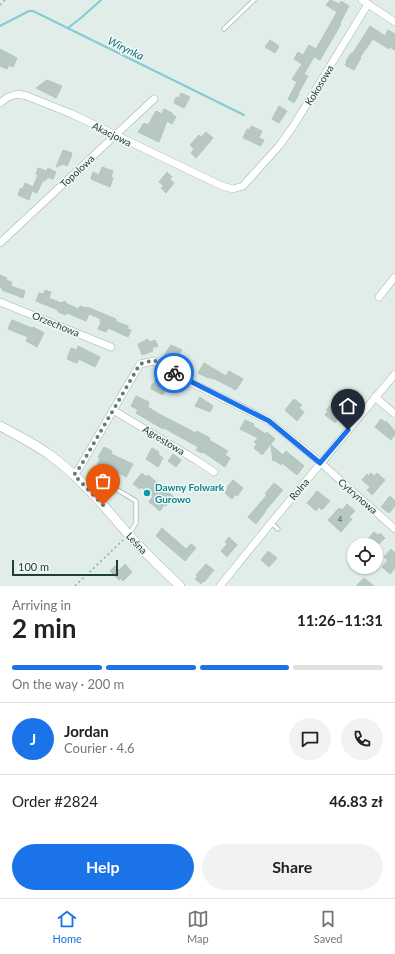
<!DOCTYPE html>
<html lang="en">
<head>
<meta charset="utf-8">
<style>
	body { margin:0; font-family:Lato,sans-serif; background:#f2f2f2; color:#222; height:100vh; display:flex; flex-direction:column; font-size:15px; white-space:nowrap }
	* { box-sizing:border-box; margin:0 }
	p { font-size:13px; color:#767676 }
	.icon { flex:none; width:22px; height:22px; fill:none; stroke:currentColor; stroke-width:2; stroke-linecap:round; stroke-linejoin:round }
	.map { position:relative; height:586px; overflow:hidden }
	.panel { display:flex; flex-direction:column; background:#fff; flex:1 }
	.panel>* { flex:none }
	.tools { position:absolute; left:347px; top:538px; display:grid; gap:8px }
	.tools a { display:grid; place-items:center; width:36px; height:36px; border-radius:50%; background:#fff; box-shadow:0 1px 3px #0004; font-size:20px }
	.scale { position:absolute; left:12px; bottom:10px; width:106px; box-sizing:border-box; padding-left:4px; border:2px solid #203f37; border-top:0; font-size:11px; line-height:14px; white-space:nowrap; color:#203f37; -webkit-text-stroke:3px #f2f9f5; paint-order:stroke }
	.pin { position:absolute; display:grid; place-items:center; width:34px; height:34px; color:#fff; margin:-41px -17px; border-radius:50% 50% 50% 0; rotate:-45deg; box-shadow:0 0 4px #0007 }
	.pin .icon { rotate:45deg }
	.courier { position:absolute; display:grid; place-items:center; width:40px; height:40px; margin:-20px; border:3px solid #1a73e8; border-radius:50%; background:#fff; color:#222; box-shadow:0 1px 5px #0007 }
	.head em { font-style:normal; font-weight:700 }
	.head div { display:flex; flex-direction:column-reverse }
	.head { display:flex; align-items:center; justify-content:space-between; height:68px; padding:0 12px }
	h1 { font-size:26px; font-weight:700; line-height:30px }
	.bar { display:grid; grid-template-columns:repeat(4,1fr); gap:6px 4px; align-content:center; height:48px; padding:0 12px }
	.bar i { height:5px; border-radius:3px; background:#e0e0e0 }
	.bar .selected { background:#1a73e8 }
	.bar p { grid-column:span 4 }
	.line { display:flex; align-items:center; gap:10px; padding:0 12px; border-top:1px solid #e0e0e0 }
	.line div { flex:1 }
	.round { display:grid; place-items:center; flex:none; width:42px; height:42px; border-radius:21px; background:#f2f2f2 }
	.primary-button { display:flex; gap:8px; margin-top:auto; padding:8px 12px }
	.primary-button a { flex:1; height:46px; border-radius:24px; background:#1a73e8; color:#fff; font-size:16px; font-weight:700; line-height:46px; text-align:center }
	.primary-button a+a { background:#f2f2f2; color:#222 }
	.tabs { display:flex; justify-content:space-around; align-items:center; height:56px; border-top:1px solid #e0e0e0; background:#fff; font-size:11px; color:#767676 }
	.tabs a { display:grid; justify-items:center; gap:2px }
	.tabs .selected { color:#1a73e8 }
	.map>svg:first-child { display:block }
</style>
</head>
<body>
<div class="map">
<svg width="395" height="586" viewBox="0 0 395 586">
	<rect width="100%" height="100%" fill="#e1ede8"/>
	<g fill="none" stroke-linecap="round" stroke-linejoin="round">
		<g stroke="#85cad6" stroke-width="2">
			<path d="M0,26L29,11H33L244,115"/>
			<path d="M68,28L82,17L101,0"/>
		</g>
	</g>
	<g fill="#b6c8c1" stroke="#b3c7bf">
		<path d="M330,0L340,4L341,1L349,6L340,23L341,24L320,60L314,57L304,74L308,76L298,94H299L294,103L288,99L297,82L292,79L302,64L294,59L298,52L303,55L309,45L316,49L337,12L326,5Z"/>
		<path d="M370,26L385,36L388,30L395,34V50L390,47L389,49L373,39L360,57L361,58L354,70L345,65L347,62L346,61L351,53H353Z"/>
		<path d="M270,40L279,46L275,53L265,47Z"/>
		<path d="M0,49L17,58L13,67L9,65L7,69L0,66Z"/>
		<path d="M47,80L62,86L56,98L36,88Z"/>
		<path d="M181,93L190,97L184,108L174,103L176,97L179,98Z"/>
		<path d="M279,106L287,111L279,123L272,119Z"/>
		<path d="M164,109L172,113V114L176,117L172,124L167,121L159,142L138,132L144,123L148,125L156,111L162,114Z"/>
		<path d="M251,126L262,131L259,138L264,140L261,146L243,138L247,129L249,130Z"/>
		<path d="M206,132L213,138L196,158L191,153L194,149L190,145L199,135L201,137Z"/>
		<path d="M63,150L72,153L71,157L67,166L64,164L56,167Z"/>
		<path d="M102,167L113,171L111,177L113,178L110,187L91,179L93,172L99,175Z"/>
		<path d="M38,168L47,171L48,168L56,172L53,179L48,177L45,181L43,180L37,193L32,191L29,200L18,195L20,189L23,188L25,183L33,187L38,175L36,174Z"/>
		<path d="M167,172L172,177L170,179L174,183L166,193L161,188L164,186L159,182Z"/>
		<path d="M0,275L7,278L6,280L12,282L11,286L25,291L23,298L2,290V288L0,287Z"/>
		<path d="M45,290L51,292L49,298L61,303L65,301L67,304L79,309L80,306L86,308L87,307L116,319L115,321L128,326V329L131,330L128,337L108,328L106,332L98,329L101,322L100,321L101,319L89,314L86,321L67,313L66,315L58,312V310L36,301L39,293L44,294Z"/>
		<path d="M12,320L32,328L33,327L44,333L37,347L26,341L28,337L8,329Z"/>
		<path d="M148,339L149,342L155,340L158,346L152,348L153,351L142,355L138,344Z"/>
		<path d="M171,345L182,350L175,361L164,355Z"/>
		<path d="M78,346L100,357L95,367L79,359L77,363L67,359L71,348L77,350Z"/>
		<path d="M204,363L226,376L229,371L243,379L236,390L213,378V379L208,377V378L198,373Z"/>
		<path d="M155,380L167,386L163,395L151,389L152,384H154Z"/>
		<path d="M136,396L149,402L148,407L159,414L196,433L197,431L210,438L209,440L228,451L225,455L230,458L225,467L203,452L202,453L196,450L198,447L164,428L163,429L136,413L138,410L131,406Z"/>
		<path d="M200,397L213,406L210,412L195,406Z"/>
		<path d="M294,399L302,405L299,408L304,412L297,421L285,410Z"/>
		<path d="M333,402L347,414L344,419L341,416L335,423L325,415L328,411L326,410Z"/>
		<path d="M381,419L385,422L386,421L395,431V434L391,440L375,427Z"/>
		<path d="M245,420L254,424L253,426L266,434L267,432L275,439L262,455L254,448L257,444L254,442L258,438L240,429Z"/>
		<path d="M271,445L283,455L286,451L304,466L297,475L282,463L281,465L276,461H273Z"/>
		<path d="M104,447L112,451L111,454L133,464L126,477L116,471L115,474L97,464L100,459L98,457Z"/>
		<path d="M152,448L159,452L158,454L163,458L158,467L146,459Z"/>
		<path d="M173,454L181,460L176,467L168,461Z"/>
		<path d="M142,473L146,477L148,475L174,497L166,506L164,505L160,511L149,502L153,496L141,487L140,489L133,484Z"/>
		<path d="M371,473L374,476L377,473L385,480L372,495L367,490L370,487L362,480L367,474L368,476Z"/>
		<path d="M233,480L243,488L237,496L236,494L232,499L225,493L228,488L227,487Z"/>
		<path d="M274,483L283,490L265,511H266L256,524L248,517L267,495L265,494Z"/>
		<path d="M317,491L330,501L322,510L319,507L316,511L307,503Z"/>
		<path d="M390,496L395,501V506L389,513L381,507Z"/>
		<path d="M347,504L355,511L349,517L352,519L341,532L328,520L339,508L342,510Z"/>
		<path d="M162,528L186,549L191,544L196,548L185,561L156,536Z"/>
		<path d="M374,532L378,535L380,533L385,538L378,545H369L365,542Z"/>
		<path d="M229,537L237,545L227,557L221,551L227,544L225,542Z"/>
		<path d="M391,549L395,553V568L390,574L382,567L388,560L384,557Z"/>
		<path d="M268,551L277,558L269,567L261,560Z"/>
		<path d="M125,564L132,572L123,581L121,578L119,580L110,571L115,566L119,570Z"/>
		<path d="M206,564L214,570L204,582L203,581L201,584L195,579L198,576L196,575Z"/>
		<path d="M364,578L374,586H356Z"/>
	</g>
	<g fill="none" stroke-linecap="round" stroke-linejoin="round">
		<g stroke="#a3b5af" stroke-width="5">
			<g id="service">
				<path d="M224,29L254,0"/>
				<path d="M96,477L136,501V523L129,534"/>
				<path d="M271,523L278,529"/>
			</g>
		</g>
		<g stroke="#a3b5af" stroke-width="8">
			<g id="minor">
				<path d="M362,0L395,22"/>
				<path d="M0,103L8,97L18,94L27,96L72,114L222,186L233,189L243,186L279,146L294,125L368,4"/>
				<path d="M0,243L154,99"/>
				<path d="M379,297L395,277"/>
				<path d="M0,302L111,347"/>
				<path d="M375,397L395,414"/>
				<path d="M113,410L196,460L214,472"/>
				<path d="M74,475L80,467L140,364L154,361L186,380L269,421L321,463L395,529"/>
				<path d="M220,586L271,523L395,374"/>
			</g>
		</g>
		<g stroke="#a3b5af" stroke-width="10">
			<path id="tertiary" d="M0,426C17,435 35,444 50,455C80,477 104,506 128,534C144,552 162,569 180,586"/>
		</g>
		<g stroke="#7fb3a3" stroke-width="1.5" stroke-dasharray="2 3" stroke-linecap="butt">
			<path d="M0,5L5,0"/>
			<path d="M75,586L123,540"/>
		</g>
		<use href="#service" stroke="#fff" stroke-width="3.5"/>
		<use href="#minor" stroke="#fff" stroke-width="7"/>
		<use href="#tertiary" stroke="#fff" stroke-width="9"/>
	</g>
	<g fill="none" stroke-linecap="round" stroke-linejoin="round">
		<path stroke="#647c75" stroke-width="4" stroke-dasharray="0 7.2" d="M103,505L74,475L80,467L140,364L154,360L174,373"/>
		<path stroke="#1a73e8" stroke-width="5" d="M174,373L269,421L320,463L348,430"/>
	</g>
	<circle fill="#0f9aa8" stroke="#f2f9f5" stroke-width="1.5" cx="147" cy="493" r="4"/>
	<g text-anchor="middle" dominant-baseline="central" stroke-width="3" stroke-linejoin="round" paint-order="stroke">
		<g font-size="8" fill="#46615a">
			<text x="340" y="519">4</text>
		</g>
		<g font-size="10" fill="#203f37" stroke="#f2f9f5">
			<text transform="translate(319 85) rotate(-59)">Kokosowa</text>
			<text transform="translate(112 134) rotate(26)">Akacjowa</text>
			<text transform="translate(77 171) rotate(-43)">Topolowa</text>
			<text transform="translate(56 324) rotate(22)">Orzechowa</text>
			<text transform="translate(164 440) rotate(31)">Agrestowa</text>
			<text transform="translate(299 489) rotate(-50)">Rolna</text>
			<text transform="translate(358 496) rotate(41)">Cytrynowa</text>
			<text transform="translate(137 543) rotate(47)">Leśna</text>
		</g>
		<g font-size="10" font-weight="bold" fill="#0d838f" stroke="#f2f9f5" text-anchor="start">
			<text x="155" y="487">Dawny Folwark<tspan x="155" dy="12">Gurowo</tspan></text>
		</g>
		<g font-size="11" font-style="italic" fill="#156e80" stroke="#f2f9f5">
			<text transform="translate(126 48) rotate(26)">Wirynka</text>
		</g>
	</g>
</svg>
<div class="tools">
<a><svg class="icon" aria-label="locate" viewBox="0 0 24 24"><circle cx="12" cy="12" r="6"/><path d="M12 2v4M12 18v4M2 12h4M18 12h4"/></svg></a>
</div>
<div class="scale">100 m</div>
<div class="pin" style="left:103px;top:505px;background:#ea580c"><svg class="icon" aria-label="bag" viewBox="0 0 24 24"><path d="M5 8h14l-1 12H6zM9 8a3 3 0 0 1 6 0"/></svg></div>
<div class="pin" style="left:348px;top:430px;background:#1f2937"><svg class="icon" aria-label="home" viewBox="0 0 24 24"><path d="M3 11l9-7 9 7M6 9v11h12V9"/></svg></div>
<div class="courier" style="left:174px;top:373px"><svg class="icon" aria-label="bike" viewBox="0 0 24 24"><circle cx="6" cy="16" r="4"/><circle cx="18" cy="16" r="4"/><path d="M6 16l4-8h5l3 8M10 8l3 8H6M13 5h3"/></svg></div>
</div>
<section class="panel">
<div class="head"><div><h1>2 min</h1><p>Arriving in</p></div><em>11:26–11:31</em></div>
<div class="bar"><i class="selected"></i><i class="selected"></i><i class="selected"></i><i></i><p>On the way · 200 m</p></div>
<div class="line" style="height:72px"><b class="round" style="background:#1a73e8;color:#fff">J</b><div><b>Jordan</b><p>Courier · 4.6</p></div><a class="round"><svg class="icon" aria-label="chat" viewBox="0 0 24 24"><path d="M4 5h16v11H9l-5 4z"/></svg></a><a class="round"><svg class="icon" aria-label="phone" viewBox="0 0 24 24"><path d="M5 4h4l2 5-3 2q2 4 5 5l2-3 5 2v4C11 20 4 13 5 4z"/></svg></a></div>
<div class="line" style="height:52px"><div>Order #2824</div><b>46.83 zł</b></div>
<div class="primary-button"><a>Help</a><a>Share</a></div>
</section>
<nav class="tabs">
<a class="selected"><svg class="icon" aria-label="home" viewBox="0 0 24 24"><path d="M3 11l9-7 9 7M6 9v11h12V9"/></svg>Home</a>
<a><svg class="icon" aria-label="map" viewBox="0 0 24 24"><path d="M3 6l6-2 6 2 6-2v14l-6 2-6-2-6 2zM9 4v14M15 6v14"/></svg>Map</a>
<a><svg class="icon" aria-label="saved" viewBox="0 0 24 24"><path d="M7 4h10v16l-5-4-5 4z"/></svg>Saved</a>
</nav>
</body>
</html>
